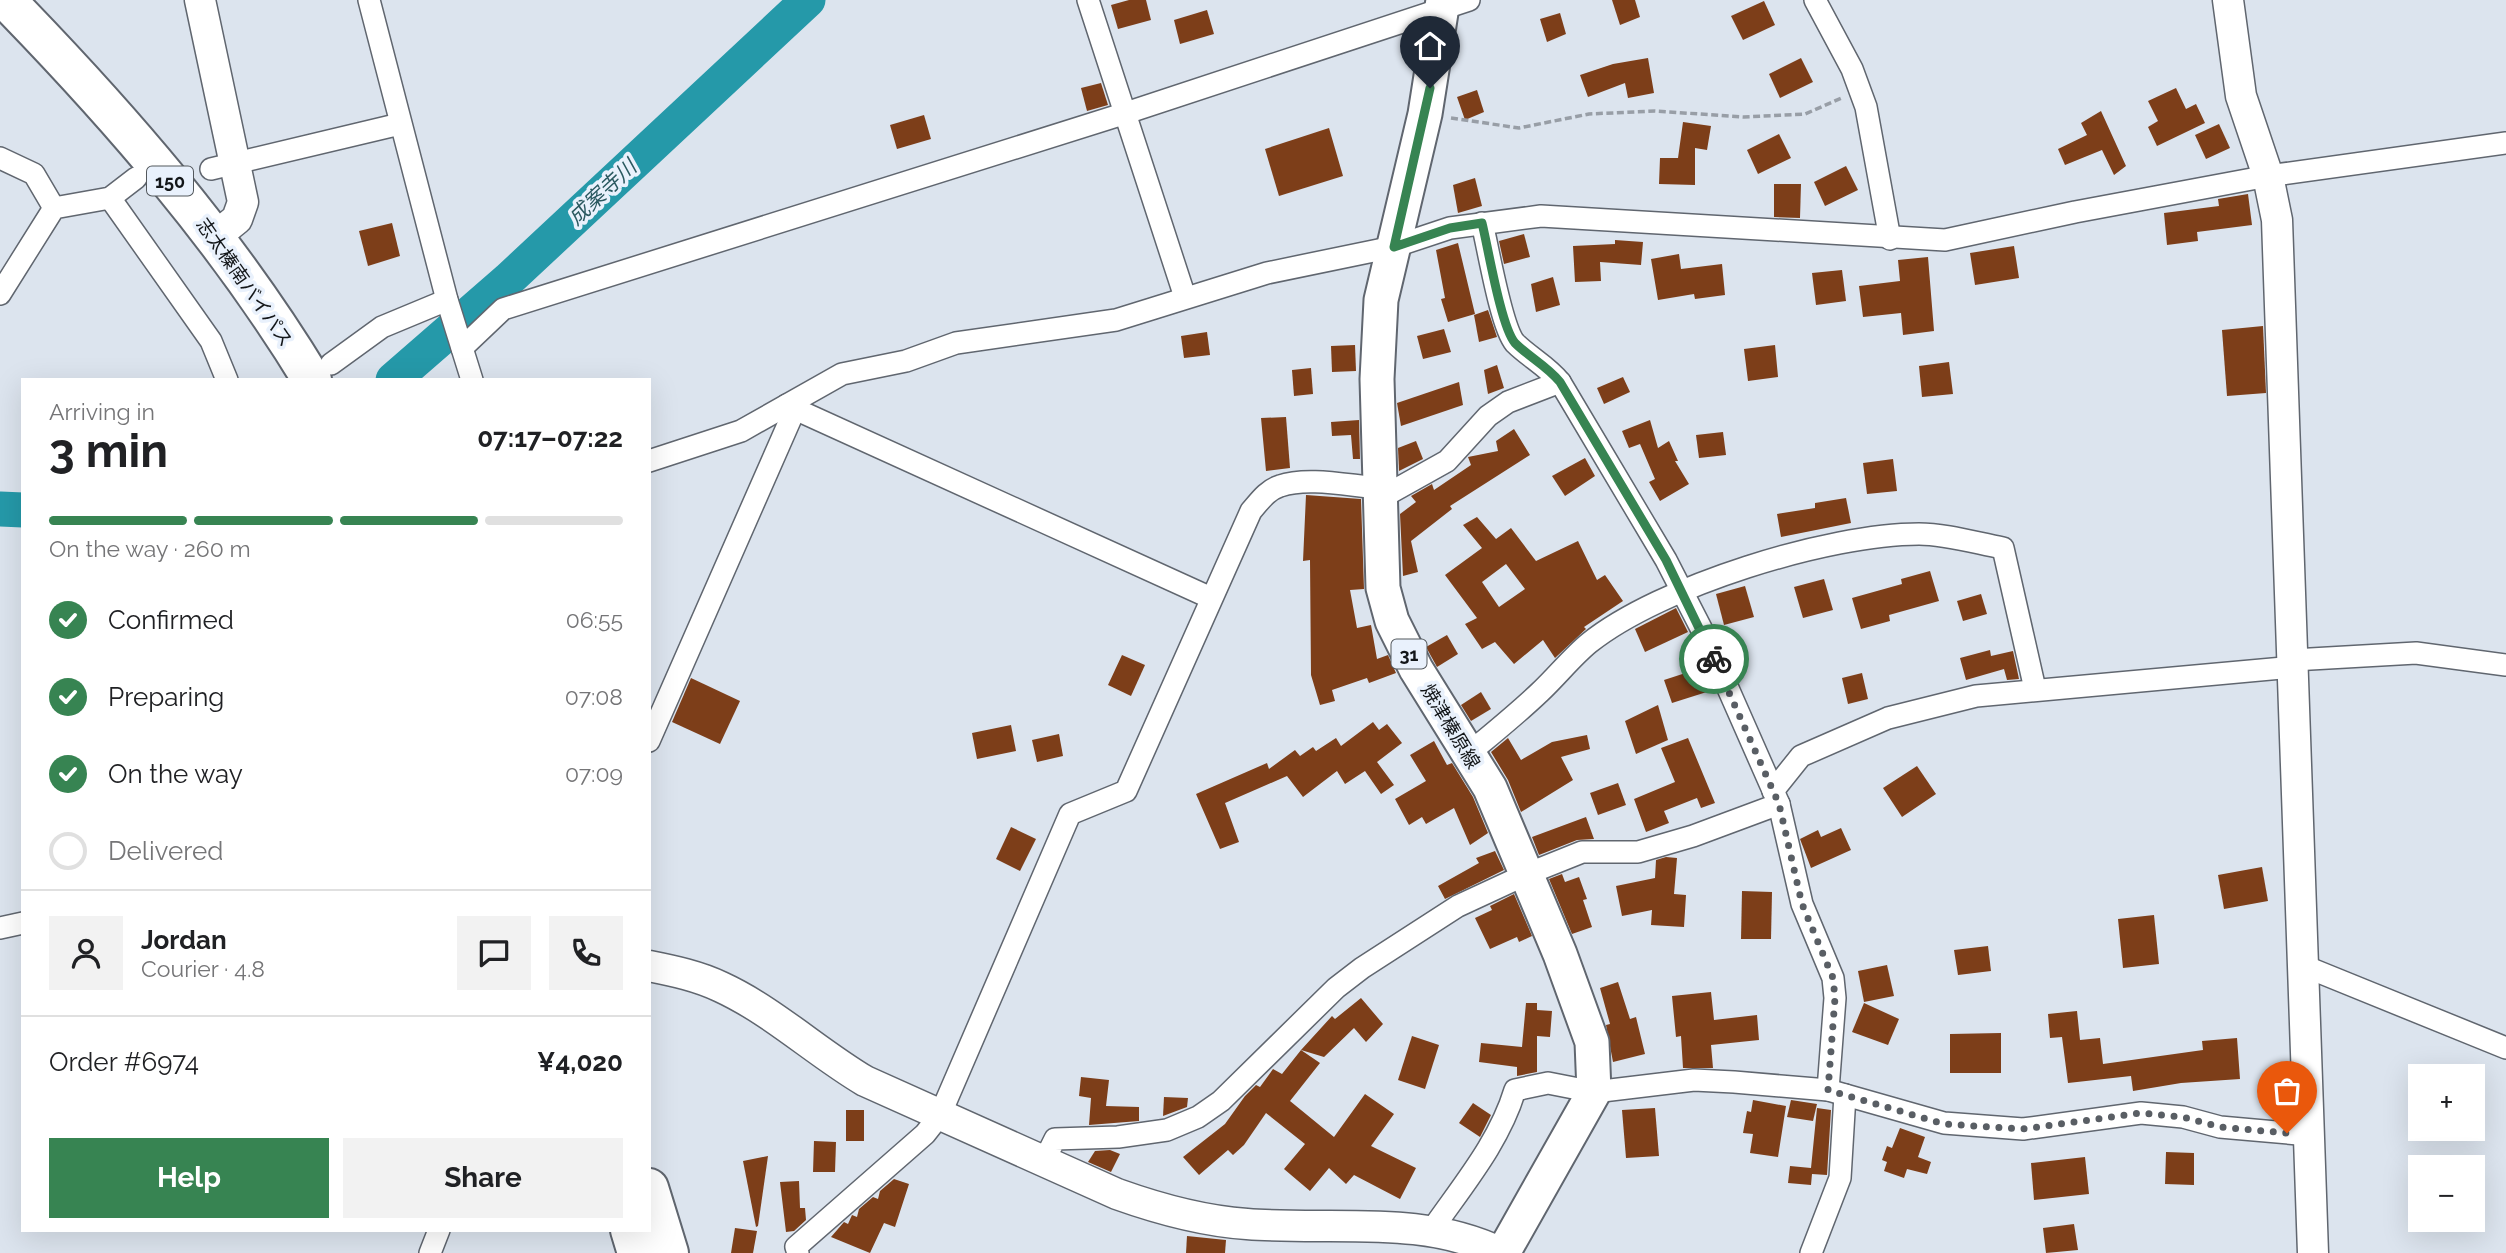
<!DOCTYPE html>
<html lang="en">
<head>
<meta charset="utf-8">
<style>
	body { margin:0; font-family:Raleway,"Noto Sans JP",sans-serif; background:#f2f2f2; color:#202124; height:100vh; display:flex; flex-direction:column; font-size:26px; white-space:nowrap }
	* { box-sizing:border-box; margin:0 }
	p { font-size:23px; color:#757577 }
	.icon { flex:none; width:38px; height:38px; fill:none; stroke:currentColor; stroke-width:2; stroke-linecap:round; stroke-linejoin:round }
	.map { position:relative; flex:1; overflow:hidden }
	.details { position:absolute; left:21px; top:378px; width:630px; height:854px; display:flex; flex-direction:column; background:#fff; border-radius:0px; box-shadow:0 7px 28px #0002 }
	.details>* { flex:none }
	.controls { position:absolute; left:2408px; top:1064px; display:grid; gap:14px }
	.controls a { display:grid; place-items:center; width:77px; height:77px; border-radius:0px; background:#fff; box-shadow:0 7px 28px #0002; font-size:35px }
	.pin { position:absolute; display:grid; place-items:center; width:60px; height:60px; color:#fff; margin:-72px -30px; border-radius:50% 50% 50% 0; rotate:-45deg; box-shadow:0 0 7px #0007 }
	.pin .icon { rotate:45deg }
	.courier { position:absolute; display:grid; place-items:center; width:70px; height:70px; margin:-35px; border:5px solid #378452; border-radius:50%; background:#fff; color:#222; box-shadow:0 2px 9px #0007 }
	.head em { font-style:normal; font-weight:700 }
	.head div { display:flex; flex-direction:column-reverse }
	.head { display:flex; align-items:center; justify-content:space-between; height:119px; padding:0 28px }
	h1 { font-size:46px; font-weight:700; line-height:52px }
	.bar { display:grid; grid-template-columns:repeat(4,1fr); gap:10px 7px; align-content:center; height:84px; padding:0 28px }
	.bar i { height:9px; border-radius:5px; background:#e0e0e0 }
	.bar .selected { background:#378452 }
	.bar p { grid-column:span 4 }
	.line { display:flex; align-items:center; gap:18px; padding:0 28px; border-top:2px solid #e0e0e0 }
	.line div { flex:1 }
	.round { display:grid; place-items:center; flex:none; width:74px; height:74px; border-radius:0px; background:#f2f2f2 }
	ol { padding:0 28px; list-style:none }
	li { display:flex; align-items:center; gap:21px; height:77px }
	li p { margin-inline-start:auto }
	li .icon { padding:7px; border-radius:50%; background:#378452; color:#fff; stroke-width:4 }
	li:last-child { color:#757577 }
	li i { width:38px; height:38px; border:4px solid #e0e0e0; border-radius:50% }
	.primary-button { display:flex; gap:14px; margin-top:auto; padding:14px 28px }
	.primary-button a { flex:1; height:80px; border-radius:0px; background:#378452; color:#fff; font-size:28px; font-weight:700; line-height:80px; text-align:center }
	.primary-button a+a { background:#f2f2f2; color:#202124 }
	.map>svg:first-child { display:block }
</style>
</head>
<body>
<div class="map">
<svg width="2506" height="1253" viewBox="0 0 2506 1253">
	<rect width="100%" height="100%" fill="#dce4ee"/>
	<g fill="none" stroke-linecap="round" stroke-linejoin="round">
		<g stroke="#2599a9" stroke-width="35">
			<path d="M393,380L508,280L808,0"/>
			<path d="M0,509L23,510"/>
		</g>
	</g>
	<g fill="#7d3e19" fill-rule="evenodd">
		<path d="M1129,0H1146L1151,20L1118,29L1111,5Z"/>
		<path d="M1612,0H1635L1640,17L1620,25Z"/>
		<path d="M1764,1L1775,25L1743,40L1731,16Z"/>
		<path d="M1207,10L1214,34L1180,44L1174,20Z"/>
		<path d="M1560,13L1566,34L1547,42L1540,19Z"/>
		<path d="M1648,58L1654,93L1628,98L1625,83L1588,97L1580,75L1613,64Z"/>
		<path d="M1801,58L1813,82L1780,98L1769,74Z"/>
		<path d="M1101,83L1108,105L1087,111L1081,88Z"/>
		<path d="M2176,88L2186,109L2196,104L2205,123L2157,146L2148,127L2158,121L2148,101Z"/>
		<path d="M1477,90L1484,112L1465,120L1457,97Z"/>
		<path d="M2101,111L2126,166L2114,175L2102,150L2065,165L2058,149L2087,135L2081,123Z"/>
		<path d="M924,115L931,139L897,149L890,125Z"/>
		<path d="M1683,122L1711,126L1707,150L1695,148V185L1659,184L1660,158H1678Z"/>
		<path d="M2219,124L2230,148L2206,159L2195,135Z"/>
		<path d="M1329,128L1343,176L1279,196L1265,149Z"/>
		<path d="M1779,134L1791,158L1758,174L1747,150Z"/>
		<path d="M1846,166L1858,190L1825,206L1814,182Z"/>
		<path d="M1475,178L1482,206L1458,213L1453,185Z"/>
		<path d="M1774,184H1801L1800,218L1774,217Z"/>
		<path d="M2248,194L2252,225L2197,232L2198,241L2167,245L2164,213L2219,206L2218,199Z"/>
		<path d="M392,223L400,256L368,266L359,231Z"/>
		<path d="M1524,234L1530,257L1504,264L1499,241Z"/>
		<path d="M1615,240L1643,242L1641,265L1600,262L1601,281L1575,282L1573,246L1615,244Z"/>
		<path d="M1458,243L1475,314L1448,322L1441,299L1445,298L1436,250Z"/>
		<path d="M2014,246L2019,278L1975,285L1970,253Z"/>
		<path d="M1679,254L1681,269L1722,264L1725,295L1695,299L1694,294L1658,300L1651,259Z"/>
		<path d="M1928,257L1934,331L1903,335L1901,313L1863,317L1859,286L1900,281L1898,260Z"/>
		<path d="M1842,270L1846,301L1816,305L1812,273Z"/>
		<path d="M1553,277L1560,305L1536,312L1531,284Z"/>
		<path d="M1488,310L1497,337L1479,342L1474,315Z"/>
		<path d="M2263,326L2266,393L2227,396L2222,330Z"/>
		<path d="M1444,329L1451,352L1423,359L1417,336Z"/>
		<path d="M1207,332L1210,355L1184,358L1181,336Z"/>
		<path d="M1355,345L1356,371L1332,372L1331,346Z"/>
		<path d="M1775,345L1778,377L1748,381L1744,349Z"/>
		<path d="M1949,362L1953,394L1922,397L1919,366Z"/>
		<path d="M1497,365L1504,388L1488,394L1484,370Z"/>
		<path d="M1311,368L1313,394L1294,396L1292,370Z"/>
		<path d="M1623,377L1630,392L1604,404L1597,388Z"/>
		<path d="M1459,382L1463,405L1401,426L1397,403Z"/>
		<path d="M1286,417L1290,468L1266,471L1261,418Z"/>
		<path d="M1359,420L1360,459H1353L1351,435L1332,436L1331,422Z"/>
		<path d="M1650,420L1658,448L1669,441L1678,461H1675L1689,484L1660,501L1649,482L1655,479L1640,444L1629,448L1622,431Z"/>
		<path d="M1514,429L1530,455L1450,506L1452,509L1411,541L1418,572L1403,576L1400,514L1416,502L1411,496L1432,484L1434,490L1471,465L1468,457L1498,451L1496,441Z"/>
		<path d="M1723,432L1726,455L1699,458L1696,435Z"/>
		<path d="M1416,441L1423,459L1399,471L1398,448Z"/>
		<path d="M1585,458L1595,476L1565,496L1552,476Z"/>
		<path d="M1893,459L1897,491L1867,494L1863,463Z"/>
		<path d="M1306,495L1361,499L1364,589L1350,590L1357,628L1371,625L1377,659L1388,655L1396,673L1369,683L1367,678L1332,690L1335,701L1320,705L1311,675L1310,560L1303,561Z"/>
		<path d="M1846,498L1851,523L1781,537L1777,514L1815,508V503Z"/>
		<path d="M1477,517L1496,539L1511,528L1536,561L1578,541L1597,580L1605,575L1623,601L1584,627L1586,629L1555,658L1543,640L1514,664L1495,642L1482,649L1465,624L1477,618L1445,575L1482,548L1463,525ZM1506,564L1525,589L1499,607L1482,582Z"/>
		<path d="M1930,571L1939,601L1889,615L1890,621L1861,629L1852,598L1902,584L1901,579Z"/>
		<path d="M1824,579L1833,610L1803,618L1794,587Z"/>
		<path d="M1745,586L1754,617L1724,625L1716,594Z"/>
		<path d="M1981,594L1987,614L1963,621L1957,601Z"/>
		<path d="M1676,608L1688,632L1645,652L1635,629Z"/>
		<path d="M1447,635L1458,654L1437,667L1426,647Z"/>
		<path d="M1990,650L1991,656L2013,651L2019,679L2007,680L2004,669L1966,680L1960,658Z"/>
		<path d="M1122,655L1145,665L1131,696L1108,685Z"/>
		<path d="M1704,667L1713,690L1672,703L1664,680Z"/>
		<path d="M1862,673L1868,699L1848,704L1842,678Z"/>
		<path d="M691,678L740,701L720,744L672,722Z"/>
		<path d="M1481,692L1491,709L1471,721L1461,705Z"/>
		<path d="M1658,705L1668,740L1636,754L1625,721Z"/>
		<path d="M1373,722L1379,730L1387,724L1402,743L1377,762L1394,785L1381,794L1365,771L1345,784L1337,771L1303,797L1287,776L1225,803L1239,842L1220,849L1196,794L1267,763L1269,769L1295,750L1300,756L1313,747L1316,751L1336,738L1341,746Z"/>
		<path d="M1011,725L1016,751L977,759L972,733Z"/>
		<path d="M1059,734L1063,756L1037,762L1032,740Z"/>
		<path d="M1587,735L1590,749L1561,757L1573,780L1521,812L1508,780L1491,752L1508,738L1521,760L1552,742Z"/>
		<path d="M1688,738L1715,803L1701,808L1697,798L1664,811L1669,823L1646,832L1634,799L1675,782L1661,748Z"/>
		<path d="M1434,741L1447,765L1452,763L1473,797L1488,833L1470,845L1454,808L1426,824L1422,817L1409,825L1395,799L1426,781L1410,755Z"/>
		<path d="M1917,766L1936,794L1902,817L1883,788Z"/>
		<path d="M1618,783L1626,805L1598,815L1590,793Z"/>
		<path d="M1586,817L1594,839L1577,840L1539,855L1532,837Z"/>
		<path d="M1011,827L1036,839L1020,871L996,859Z"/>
		<path d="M1841,828L1851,850L1811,868L1800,839L1818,830L1821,837Z"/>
		<path d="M1495,851L1504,870L1445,899L1438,886L1479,863L1476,858Z"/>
		<path d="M1666,857L1677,858L1674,894L1686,895L1684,927L1651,925L1652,910L1622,916L1616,886L1655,878L1656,860Z"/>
		<path d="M2262,867L2268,901L2224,909L2218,875Z"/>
		<path d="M1562,874L1565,882L1579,877L1587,899L1583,900L1592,927L1572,934L1549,879Z"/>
		<path d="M1742,891L1772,892L1771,939H1741Z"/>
		<path d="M1514,894L1532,936L1519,942L1517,937L1490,949L1475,918L1492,910L1490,906Z"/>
		<path d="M2154,915L2159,964L2123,968L2118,919Z"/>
		<path d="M1988,946L1991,971L1958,975L1954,950Z"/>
		<path d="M1887,965L1894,996L1864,1002L1858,971Z"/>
		<path d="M1618,982L1630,1019L1636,1017L1645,1054L1613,1062L1606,1025L1610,1024L1600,988Z"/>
		<path d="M1711,992L1714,1020L1757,1015L1759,1040L1711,1045L1713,1068H1683L1681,1036L1676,1037L1672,996Z"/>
		<path d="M1361,998L1383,1024L1366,1042L1354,1028L1324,1057L1301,1050L1332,1016L1335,1019Z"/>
		<path d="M1526,1003H1537V1010L1552,1011L1550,1037L1537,1036V1072L1517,1076V1067L1479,1062L1481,1043L1522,1047Z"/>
		<path d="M1864,1003L1899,1019L1888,1045L1852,1032Z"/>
		<path d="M2077,1011L2080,1040L2100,1038L2103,1064L2203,1050L2202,1041L2237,1038L2240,1079L2181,1083L2133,1091L2131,1076L2068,1083L2062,1037L2050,1038L2048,1014Z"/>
		<path d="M2001,1033V1073H1950V1034Z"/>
		<path d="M1412,1036L1439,1045L1425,1089L1398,1080Z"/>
		<path d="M1301,1050L1320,1063L1290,1101L1334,1137L1365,1094L1394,1114L1371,1146L1416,1168L1400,1199L1354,1175L1346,1184L1329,1168L1310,1191L1284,1169L1305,1144L1266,1113L1244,1145L1233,1155L1228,1150L1199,1175L1183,1157L1225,1124L1245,1096L1256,1085L1260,1087L1273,1069L1282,1074Z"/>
		<path d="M1081,1077L1109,1080L1106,1106L1139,1107V1121L1089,1125L1091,1098L1079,1096Z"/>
		<path d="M1164,1097L1188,1098L1187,1107L1163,1116Z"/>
		<path d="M1753,1100L1786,1106L1778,1157L1750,1153L1753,1134L1743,1133L1747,1111L1751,1112Z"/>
		<path d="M1791,1100L1817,1104L1813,1121L1787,1117Z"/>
		<path d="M1473,1103L1491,1115L1480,1137L1459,1123Z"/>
		<path d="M1655,1108L1659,1156L1626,1158L1622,1110Z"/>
		<path d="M1817,1108L1831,1110L1827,1175L1812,1174L1811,1185L1788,1183L1790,1166L1811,1168Z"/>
		<rect x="846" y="1110" width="18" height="31"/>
		<path d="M1900,1128L1925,1137L1918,1157L1931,1162L1927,1174L1907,1169L1904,1178L1884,1171L1887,1162L1882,1160L1887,1146L1892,1148Z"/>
		<path d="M814,1141L836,1142L835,1172H813Z"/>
		<path d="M1110,1150L1120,1154L1111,1172L1088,1162L1095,1151Z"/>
		<path d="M2166,1152L2194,1153V1185L2165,1184Z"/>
		<path d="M768,1156L758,1226L756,1227L743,1161Z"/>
		<path d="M2085,1157L2089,1194L2034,1200L2031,1163Z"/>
		<path d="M894,1179L909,1184L895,1227L884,1223L870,1253L831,1237L844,1222L848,1224L852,1215L857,1217L859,1209L873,1197L878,1199L880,1191Z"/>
		<path d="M799,1181L800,1208H805L806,1220L794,1231L786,1232L780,1182Z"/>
		<path d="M2074,1224L2078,1250L2046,1253L2043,1228Z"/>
		<path d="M735,1228L757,1231L753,1253H731Z"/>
		<path d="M1187,1236L1226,1240L1225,1253H1186Z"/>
	</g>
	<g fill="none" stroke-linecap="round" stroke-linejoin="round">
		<g stroke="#60666f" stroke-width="24">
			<g id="street">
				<path d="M369,0L447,300L472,380"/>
				<path d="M1088,0L1185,297"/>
				<path d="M1815,0L1852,69L1866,107L1890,239"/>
				<path d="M0,158L34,174L54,208"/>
				<path d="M211,169L400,124"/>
				<path d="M110,198L211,341L227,380"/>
				<path d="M1482,223C1488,247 1501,327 1515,343C1529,357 1547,366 1560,382L1666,560L1704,634L1779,804L1802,904L1833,978L1835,998L1828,1090"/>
				<path d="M0,294L54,208L110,198L136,178"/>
				<path d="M462,348L503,309L1123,114L1469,0"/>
				<path d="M331,364L382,327L447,300"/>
				<path d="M795,409L1211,598"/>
				<path d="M649,461L741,431L842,374L906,361L956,343L1116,320L1267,273L1393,247L1450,228L1541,216L1945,240L2075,212L2268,176L2506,143"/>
				<path d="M1379,499L1447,461L1488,416L1508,402L1560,382"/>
				<path d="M2293,660L2416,653L2506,665"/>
				<path d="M649,741L795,409L787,405"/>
				<path d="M1468,754C1492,734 1517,714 1540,692C1557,676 1572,657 1589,643C1660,586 1829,534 1919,534C1946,534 1976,543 2003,548L2035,689"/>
				<path d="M1773,791L1801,756L1888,718L1976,696L2293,667"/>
				<path d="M0,928L23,923"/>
				<path d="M2304,966L2506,1048"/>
				<path d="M1044,1161L1055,1139L1118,1137L1167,1130L1198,1117L1221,1101L1336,988L1362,968L1458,906L1527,874L1582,852H1638L1693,836L1779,804"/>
				<path d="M1431,1231C1462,1186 1499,1143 1515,1090L1548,1083L1594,1092L1694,1080L1734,1082L1828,1090L1944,1123L2023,1129L2141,1113L2183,1117L2220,1127L2310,1135"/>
				<path d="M430,1253L439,1230"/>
				<path d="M798,1253L796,1247L925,1134L940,1115L1070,814L1126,791L1251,511C1259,502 1267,490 1280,486C1308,476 1350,486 1380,488"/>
				<path d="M1811,1253L1840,1178L1845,1095"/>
			</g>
		</g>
		<g stroke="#60666f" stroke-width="33">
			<g id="secondary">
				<path d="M200,0L243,202L237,219L216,236"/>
				<path d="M2228,0L2241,96L2268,176L2277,220L2313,1253"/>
				<path d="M649,966C674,971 698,976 721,987C773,1011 816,1052 865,1081L1117,1194C1159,1209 1202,1221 1247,1224C1333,1231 1421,1214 1501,1253"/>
			</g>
		</g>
		<g stroke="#60666f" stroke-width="37">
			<path id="primary" d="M1443,0L1425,114L1381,300L1377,379L1383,588L1392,621L1416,669L1490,788L1560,954L1592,1042L1594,1092L1503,1253"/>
		</g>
		<g stroke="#60666f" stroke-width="42">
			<g id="highway">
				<path d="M6,0C120,117 227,240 312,380"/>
				<path d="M649,1188L669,1253"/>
				<path d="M630,1230L637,1253"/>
			</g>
		</g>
		<path stroke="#989ea6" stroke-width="3.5" stroke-dasharray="7 3.5" stroke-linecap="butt" d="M1451,118L1519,128L1589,114L1655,111L1744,117L1805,114L1844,97"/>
		<use href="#street" stroke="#fff" stroke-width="21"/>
		<use href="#secondary" stroke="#fff" stroke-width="30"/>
		<use href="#primary" stroke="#fff" stroke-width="33"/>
		<use href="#highway" stroke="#fff" stroke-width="38"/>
	</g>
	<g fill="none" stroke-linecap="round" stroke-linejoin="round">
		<path stroke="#595e64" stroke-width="7" stroke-dasharray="0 12.6" d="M1714,659L1779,804L1802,904L1833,978L1835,998L1828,1090L1944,1124L2023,1129L2141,1113L2183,1117L2220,1127L2287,1133"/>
		<path stroke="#378452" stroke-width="9" d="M1430,88L1394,247L1450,228L1482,223C1488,247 1501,327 1515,343C1529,357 1547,366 1560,382L1666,560L1714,659"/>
	</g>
	<g text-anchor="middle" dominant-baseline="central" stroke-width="7" stroke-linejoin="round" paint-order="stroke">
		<g fill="#e9f1fc" stroke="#53585d" stroke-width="2">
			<rect x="147" y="166.5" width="46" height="29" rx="5"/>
			<rect x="1391.5" y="639.5" width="35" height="29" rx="5"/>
		</g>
		<g font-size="18" font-weight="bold" fill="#131619">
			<text x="170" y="181">150</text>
			<text x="1409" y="654">31</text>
		</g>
		<g font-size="19" fill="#131619" stroke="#e9f1fc">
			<text transform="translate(245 282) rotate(55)">志太榛南バイパス</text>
			<text transform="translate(1451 726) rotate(59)">焼津榛原線</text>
		</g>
		<g font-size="21" font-style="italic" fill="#2b5960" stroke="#e9f1fc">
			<text transform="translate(602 192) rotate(-43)">成案寺川</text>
		</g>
	</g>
</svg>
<div class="controls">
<a>+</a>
<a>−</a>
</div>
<div class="pin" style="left:2287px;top:1133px;background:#ea580c"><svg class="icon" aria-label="bag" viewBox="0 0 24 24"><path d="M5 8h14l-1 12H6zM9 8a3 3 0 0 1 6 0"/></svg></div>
<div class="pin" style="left:1430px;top:88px;background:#1f2937"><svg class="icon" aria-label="home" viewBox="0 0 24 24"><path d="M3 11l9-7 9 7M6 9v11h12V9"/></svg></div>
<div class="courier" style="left:1714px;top:659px"><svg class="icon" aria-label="bike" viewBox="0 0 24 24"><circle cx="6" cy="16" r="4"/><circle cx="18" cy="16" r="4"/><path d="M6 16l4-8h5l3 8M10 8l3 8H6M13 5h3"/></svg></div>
<section class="details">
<div class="head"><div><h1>3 min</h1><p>Arriving in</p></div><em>07:17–07:22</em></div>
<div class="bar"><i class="selected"></i><i class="selected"></i><i class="selected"></i><i></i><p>On the way · 260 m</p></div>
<ol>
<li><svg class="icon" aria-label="check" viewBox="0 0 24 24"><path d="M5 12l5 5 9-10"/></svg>Confirmed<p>06:55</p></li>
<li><svg class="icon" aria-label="check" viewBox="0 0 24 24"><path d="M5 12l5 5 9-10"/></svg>Preparing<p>07:08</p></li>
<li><svg class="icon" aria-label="check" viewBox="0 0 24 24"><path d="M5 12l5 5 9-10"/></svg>On the way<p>07:09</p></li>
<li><i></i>Delivered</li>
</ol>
<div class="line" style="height:126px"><a class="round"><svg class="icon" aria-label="person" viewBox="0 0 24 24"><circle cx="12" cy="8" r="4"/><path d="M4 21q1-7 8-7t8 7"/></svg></a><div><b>Jordan</b><p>Courier · 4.8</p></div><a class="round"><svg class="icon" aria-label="chat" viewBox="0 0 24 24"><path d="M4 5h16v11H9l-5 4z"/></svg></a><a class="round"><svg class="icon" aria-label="phone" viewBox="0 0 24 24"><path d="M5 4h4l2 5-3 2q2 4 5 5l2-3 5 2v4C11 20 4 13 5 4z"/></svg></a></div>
<div class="line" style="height:91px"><div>Order #6974</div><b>¥4,020</b></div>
<div class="primary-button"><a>Help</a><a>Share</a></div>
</section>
</div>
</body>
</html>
